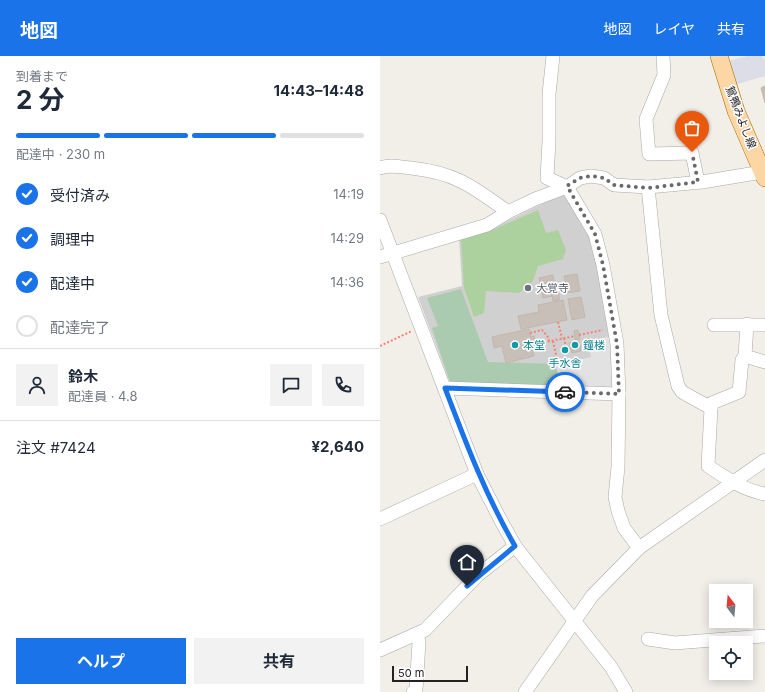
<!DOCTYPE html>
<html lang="ja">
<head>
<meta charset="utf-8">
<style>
	body { margin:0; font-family:Inter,"Noto Sans JP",sans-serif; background:#f2f2f3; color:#1f2937; height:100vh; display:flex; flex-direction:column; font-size:15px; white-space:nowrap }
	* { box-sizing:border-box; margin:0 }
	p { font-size:13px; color:#747a83 }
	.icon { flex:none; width:22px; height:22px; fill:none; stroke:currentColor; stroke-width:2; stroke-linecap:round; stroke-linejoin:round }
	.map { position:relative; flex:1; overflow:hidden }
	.details { display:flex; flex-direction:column; background:#fff; width:380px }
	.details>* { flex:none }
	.needle { width:26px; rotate:344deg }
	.buttons { position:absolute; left:329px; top:528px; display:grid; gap:8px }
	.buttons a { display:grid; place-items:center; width:44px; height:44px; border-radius:0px; background:#fff; box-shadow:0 2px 10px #0003; font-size:20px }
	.scale { position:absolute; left:12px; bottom:10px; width:76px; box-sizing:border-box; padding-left:4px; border:2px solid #222; border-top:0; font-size:11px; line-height:14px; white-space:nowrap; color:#222; -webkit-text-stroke:3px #fff; paint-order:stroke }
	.pin { position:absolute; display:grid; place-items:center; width:34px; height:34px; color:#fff; margin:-41px -17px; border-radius:50% 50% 50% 0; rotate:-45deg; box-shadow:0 0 4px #0007 }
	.pin .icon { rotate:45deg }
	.courier { position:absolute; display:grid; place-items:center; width:40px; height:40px; margin:-20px; border:3px solid #1a73e8; border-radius:50%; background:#fff; color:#222; box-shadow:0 1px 5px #0007 }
	.summary em { font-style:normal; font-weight:700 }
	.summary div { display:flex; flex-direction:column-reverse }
	.summary { display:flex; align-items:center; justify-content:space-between; height:68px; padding:0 16px }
	h1 { font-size:26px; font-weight:700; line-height:30px }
	.bar { display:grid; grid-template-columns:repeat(4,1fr); gap:6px 4px; align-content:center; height:48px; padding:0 16px }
	.bar i { height:5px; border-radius:3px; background:#e0e1e3 }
	.bar .selected { background:#1a73e8 }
	.bar p { grid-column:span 4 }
	.line { display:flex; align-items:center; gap:10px; padding:0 16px; border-top:1px solid #e0e1e3 }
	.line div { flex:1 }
	.round { display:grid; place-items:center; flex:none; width:42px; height:42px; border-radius:0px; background:#f2f2f3 }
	ol { padding:0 16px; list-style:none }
	li { display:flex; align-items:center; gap:12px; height:44px }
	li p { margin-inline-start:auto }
	li .icon { padding:4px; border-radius:50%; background:#1a73e8; color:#fff; stroke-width:4 }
	li:last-child { color:#747a83 }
	li i { width:22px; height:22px; border:2px solid #e0e1e3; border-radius:50% }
	.primary-button { display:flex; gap:8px; margin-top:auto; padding:8px 16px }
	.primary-button a { flex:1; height:46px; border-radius:0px; background:#1a73e8; color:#fff; font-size:16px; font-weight:700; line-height:46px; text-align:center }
	.primary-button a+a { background:#f2f2f3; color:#1f2937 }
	header { display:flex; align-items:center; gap:24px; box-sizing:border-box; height:56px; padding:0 20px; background:#1a73e8; color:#fff }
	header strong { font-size:19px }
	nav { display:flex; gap:22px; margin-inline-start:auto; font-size:14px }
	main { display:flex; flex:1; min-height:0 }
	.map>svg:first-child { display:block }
</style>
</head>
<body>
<header>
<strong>地図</strong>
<nav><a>地図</a><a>レイヤ</a><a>共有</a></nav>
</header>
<main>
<section class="details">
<div class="summary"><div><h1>2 分</h1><p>到着まで</p></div><em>14:43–14:48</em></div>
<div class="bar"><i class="selected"></i><i class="selected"></i><i class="selected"></i><i></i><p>配達中 · 230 m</p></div>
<ol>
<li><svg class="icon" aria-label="check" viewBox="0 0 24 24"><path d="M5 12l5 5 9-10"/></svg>受付済み<p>14:19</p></li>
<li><svg class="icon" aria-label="check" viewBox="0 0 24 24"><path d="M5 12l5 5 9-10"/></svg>調理中<p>14:29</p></li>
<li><svg class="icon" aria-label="check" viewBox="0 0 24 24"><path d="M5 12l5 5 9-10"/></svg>配達中<p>14:36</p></li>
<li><i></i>配達完了</li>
</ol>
<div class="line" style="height:72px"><a class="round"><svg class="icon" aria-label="person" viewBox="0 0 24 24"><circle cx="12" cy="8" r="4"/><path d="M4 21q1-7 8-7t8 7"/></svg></a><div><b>鈴木</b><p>配達員 · 4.8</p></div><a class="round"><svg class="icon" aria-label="chat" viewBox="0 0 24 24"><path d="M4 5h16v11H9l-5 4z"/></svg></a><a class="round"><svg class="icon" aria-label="phone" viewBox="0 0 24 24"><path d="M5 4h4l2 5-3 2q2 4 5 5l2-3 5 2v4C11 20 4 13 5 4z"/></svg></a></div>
<div class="line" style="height:52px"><div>注文 #7424</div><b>¥2,640</b></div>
<div class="primary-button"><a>ヘルプ</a><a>共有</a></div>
</section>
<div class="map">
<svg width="385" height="636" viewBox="0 0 385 636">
	<rect width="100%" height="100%" fill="#f2efe9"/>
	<path fill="#d0d0d0" d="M186,136L210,181L220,213L233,291L234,334L70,327L38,241L82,230L79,182L117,170Z"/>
	<path fill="#add19e" d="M158,154L166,177L178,174L186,194L183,203L158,210L153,225L139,237L106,235L104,257L94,261L84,232L81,183L115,173Z"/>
	<path fill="#aacbaf" d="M81,233L108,306L175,308L177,316L176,330L70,326L52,272L58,270L47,242Z"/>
	<path fill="#e2e2e2" d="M230,280L233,333L177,330L178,317L176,309L211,301L208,286Z"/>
	<path fill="#dddde8" d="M367,0H382L383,3H385V20L351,30L344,6Z"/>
	<g fill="#c7bfb8" stroke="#c4b6ab">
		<path d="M385,30V47L381,32Z"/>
		<path d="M197,218L200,235L187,237L184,220Z"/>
		<path d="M173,219L174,226L176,225L179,239V244L173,245L172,240L163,242L159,222Z"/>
		<path d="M201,241L205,261L192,264L188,243Z"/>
		<path d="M183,244L187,264L141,273L138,260L159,256L158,249Z"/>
		<path d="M149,273L151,281L154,280L157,294L153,295L154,300L126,307L122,290L114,292L112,281Z"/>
		<path d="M198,274L200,283L195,284L194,275Z"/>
		<path d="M199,285L201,295L192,297L189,287Z"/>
		<path d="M187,290L188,295L182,297L181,292Z"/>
	</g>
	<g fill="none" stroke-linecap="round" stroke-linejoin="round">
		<g stroke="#a9a9a9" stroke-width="14">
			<g id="minor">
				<path d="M173,0L169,38V85L167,122L187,131L215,178L223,209L237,288L239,338L238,411L235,441L238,455L244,472L259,492"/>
				<path d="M283,0L284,19L266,63L269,98L312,97L318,126"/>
				<path d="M0,112C10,108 20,111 31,112C76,117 92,130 128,156"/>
				<path d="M268,131L281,259L298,330L302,336L331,352L328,410C346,422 363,434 385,438"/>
				<path d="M0,164L97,418L120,463L135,490L231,611L246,636"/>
				<path d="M0,201L107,169L128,156L155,143L187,131L200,122L211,120L224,122L234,129L268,131L322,126L382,116"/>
				<path d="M367,268L365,300L385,306"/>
				<path d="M334,269H385"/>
				<path d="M65,332L239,338"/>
				<path d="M331,352L332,347L359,336L362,304L365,300"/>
				<path d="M0,463L97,418"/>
				<path d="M268,583L295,587L385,580"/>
				<path d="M0,594L45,574L98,519L135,490"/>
				<path d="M33,636L36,634L39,586L37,578"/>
				<path d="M145,636L212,540L259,492L385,404"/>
			</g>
		</g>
		<g stroke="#a06b00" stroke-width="18">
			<path id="major" d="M339,0L356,55L385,122"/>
		</g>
		<g stroke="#fa8072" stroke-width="2" stroke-dasharray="2 2" stroke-linecap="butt">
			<path d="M178,266L182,282"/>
			<path d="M150,277L162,274L168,281L169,285"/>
			<path d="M199,279L223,274"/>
			<path d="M184,282L186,291"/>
			<path d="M173,285L178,308"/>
			<path d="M156,288L195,280"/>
			<path d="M0,290L32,275"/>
			<path d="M188,293L191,292"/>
		</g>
		<use href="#minor" stroke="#fff" stroke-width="13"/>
		<use href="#major" stroke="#fcd6a4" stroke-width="17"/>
	</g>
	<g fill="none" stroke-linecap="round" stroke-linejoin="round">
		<path stroke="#6b6a68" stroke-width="4" stroke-dasharray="0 7.2" d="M185,336L239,338L237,288L223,209L215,178L187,130L200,122L211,120L224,122L234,129L268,132L318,126L312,96"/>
		<path stroke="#1a73e8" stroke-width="5" d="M87,530L135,490C105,438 86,387 65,332L185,336"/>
	</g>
	<circle fill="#6b7280" stroke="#fff" stroke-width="1.5" cx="148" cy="232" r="4"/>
	<g fill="#0f9aa8" stroke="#fff" stroke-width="1.5">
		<circle cx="135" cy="289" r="4"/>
		<circle cx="195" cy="289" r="4"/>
		<circle cx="185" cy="294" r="4"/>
	</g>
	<g text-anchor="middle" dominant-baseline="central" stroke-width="3" stroke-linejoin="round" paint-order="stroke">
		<g font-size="11" fill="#222" stroke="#fff">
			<text transform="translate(361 61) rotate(69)">鴛鴨みよし線</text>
		</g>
		<g font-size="11" fill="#5b616d" stroke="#fff" text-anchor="start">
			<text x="156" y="232">大覚寺</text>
		</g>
		<g font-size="11" fill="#0d838f" stroke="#fff" text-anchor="start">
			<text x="143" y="289">本堂</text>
			<text x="203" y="289">鐘楼</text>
			<text x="185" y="307" text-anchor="middle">手水舎</text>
		</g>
	</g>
</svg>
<div class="buttons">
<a><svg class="needle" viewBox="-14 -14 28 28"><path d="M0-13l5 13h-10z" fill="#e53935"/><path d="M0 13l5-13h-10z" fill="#747a83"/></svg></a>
<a><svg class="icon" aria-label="locate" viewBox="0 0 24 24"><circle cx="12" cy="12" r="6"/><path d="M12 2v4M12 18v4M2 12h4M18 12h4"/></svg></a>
</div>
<div class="scale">50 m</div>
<div class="pin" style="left:312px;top:96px;background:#ea580c"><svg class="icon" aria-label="bag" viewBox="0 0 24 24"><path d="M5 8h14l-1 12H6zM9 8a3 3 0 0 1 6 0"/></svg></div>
<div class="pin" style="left:87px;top:530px;background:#1f2937"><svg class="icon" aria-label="home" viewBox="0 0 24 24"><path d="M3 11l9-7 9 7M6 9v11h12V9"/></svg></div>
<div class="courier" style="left:185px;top:336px"><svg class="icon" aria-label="car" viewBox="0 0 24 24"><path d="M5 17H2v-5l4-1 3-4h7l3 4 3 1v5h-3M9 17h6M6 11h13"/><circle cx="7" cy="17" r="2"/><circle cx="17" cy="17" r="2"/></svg></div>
</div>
</main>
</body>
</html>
